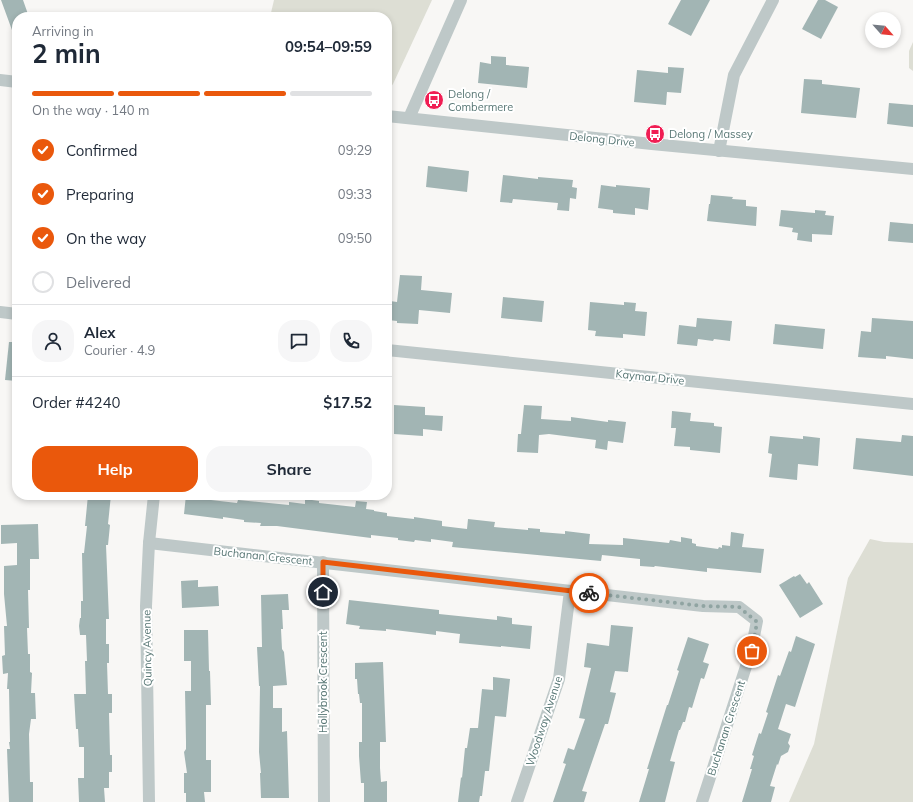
<!DOCTYPE html>
<html lang="en">
<head>
<meta charset="utf-8">
<style>
	body { margin:0; font-family:Mulish,sans-serif; background:#f6f6f7; color:#1f2937; height:100vh; display:flex; flex-direction:column; font-size:15px; white-space:nowrap }
	* { box-sizing:border-box; margin:0 }
	p { font-size:13px; color:#747a83 }
	.icon { flex:none; width:22px; height:22px; fill:none; stroke:currentColor; stroke-width:2; stroke-linecap:round; stroke-linejoin:round }
	.map { position:relative; flex:1; overflow:hidden }
	.sheet { position:absolute; left:12px; top:12px; width:380px; height:488px; display:flex; flex-direction:column; background:#fff; border-radius:16px; box-shadow:0 2px 6px #0003 }
	.sheet>* { flex:none }
	.needle { width:26px; rotate:117deg }
	.tools { position:absolute; left:865px; top:12px; display:grid; gap:8px }
	.tools a { display:grid; place-items:center; width:36px; height:36px; border-radius:50%; background:#fff; box-shadow:0 2px 6px #0003; font-size:20px }
	.pin { position:absolute; display:grid; place-items:center; width:34px; height:34px; color:#fff; margin:-17px; border:2px solid #fff; border-radius:50%; box-shadow:0 1px 4px #0007 }
	.courier { position:absolute; display:grid; place-items:center; width:40px; height:40px; margin:-20px; border:3px solid #ea580c; border-radius:50%; background:#fff; color:#222; box-shadow:0 1px 5px #0007 }
	.summary em { font-style:normal; font-weight:700 }
	.summary div { display:flex; flex-direction:column-reverse }
	.summary { display:flex; align-items:center; justify-content:space-between; height:68px; padding:0 20px }
	h1 { font-size:26px; font-weight:700; line-height:30px }
	.bar { display:grid; grid-template-columns:repeat(4,1fr); gap:6px 4px; align-content:center; height:48px; padding:0 20px }
	.bar i { height:5px; border-radius:3px; background:#e0e1e3 }
	.bar .selected { background:#ea580c }
	.bar p { grid-column:span 4 }
	.line { display:flex; align-items:center; gap:10px; padding:0 20px; border-top:1px solid #e0e1e3 }
	.line div { flex:1 }
	.round { display:grid; place-items:center; flex:none; width:42px; height:42px; border-radius:16px; background:#f6f6f7 }
	ol { padding:0 20px; list-style:none }
	li { display:flex; align-items:center; gap:12px; height:44px }
	li p { margin-inline-start:auto }
	li .icon { padding:4px; border-radius:50%; background:#ea580c; color:#fff; stroke-width:4 }
	li:last-child { color:#747a83 }
	li i { width:22px; height:22px; border:2px solid #e0e1e3; border-radius:50% }
	.action { display:flex; gap:8px; margin-top:auto; padding:8px 20px }
	.action a { flex:1; height:46px; border-radius:16px; background:#ea580c; color:#fff; font-size:16px; font-weight:700; line-height:46px; text-align:center }
	.action a+a { background:#f6f6f7; color:#1f2937 }
	.map>svg:first-child { display:block }
</style>
</head>
<body>
<div class="map">
<svg width="913" height="802" viewBox="0 0 913 802">
	<rect width="100%" height="100%" fill="#f8f7f5"/>
	<g fill="#ddded4">
		<path d="M274,0H432L393,84L387,92V17H270Z"/>
		<path d="M913,42V71L909,68V51Z"/>
		<path d="M870,539L884,542L913,543V802H789L814,744L848,578Z"/>
	</g>
	<g fill="#a2b5b4">
		<path d="M1,0H23L29,17H17V41H16Z"/>
		<path d="M681,0H710L691,36L668,24Z"/>
		<path d="M818,0H825L838,7L821,39L802,29Z"/>
		<path d="M491,56L506,57V65L529,67L527,88L478,83L480,62L491,64Z"/>
		<path d="M668,67L684,68L681,93L667,92L666,105L634,102L637,70L668,73Z"/>
		<path d="M804,79L822,80V84L860,88L856,118L801,113Z"/>
		<path d="M889,103L913,105V127L887,124Z"/>
		<path d="M428,166L469,171L467,192L426,187Z"/>
		<path d="M503,175L538,179V177L573,180L572,187L577,188L576,199L570,198L569,211L557,210L558,203L513,199L512,203L500,202Z"/>
		<path d="M601,185L616,187V185L650,188L648,210L635,208V215L613,213V210L598,208Z"/>
		<path d="M711,195L733,197L732,199L746,200V206L757,207L756,226L707,221L709,204H710Z"/>
		<path d="M781,210L815,213V210L826,211L825,215L834,216L832,235L812,234V242L797,240L798,233L792,232L793,228L779,226Z"/>
		<path d="M890,222L913,224V243L888,241Z"/>
		<path d="M400,275L422,276L421,290L452,293L450,313L419,310L418,324L397,323V321L388,320L390,301L397,302Z"/>
		<path d="M503,297L544,301L542,322L501,318Z"/>
		<path d="M590,302L624,305V302L636,303L635,311L647,312L645,336L623,334V338L595,336L596,331L588,330Z"/>
		<path d="M697,318L732,321L730,341L714,339L713,341L698,339L697,346L677,344L679,325L696,327Z"/>
		<path d="M872,318L913,321V359L886,356V359L858,357L861,331L871,332Z"/>
		<path d="M775,324L825,329L823,349L773,344Z"/>
		<path d="M9,342H17V381L5,380Z"/>
		<path d="M394,405L425,407V415L443,416L442,431L423,429V436L394,434Z"/>
		<path d="M524,405L542,406L541,419L571,421V417L608,422V420L626,422L623,443L608,441L607,450L595,448L596,440L549,434L539,435L538,453L517,452L518,434H521Z"/>
		<path d="M672,411L691,413L690,421L714,423V426L722,427L720,453L690,450V447L674,446L676,428H671Z"/>
		<path d="M902,435L913,436V476L853,469L856,438L901,442Z"/>
		<path d="M770,436L803,439V436L820,438L818,466L798,464L797,480L769,477L772,454L768,453Z"/>
		<path d="M88,495H111L108,524L110,525L108,545H106L109,619H106V644H109V663H107L108,694H112V713H109L110,755H112V772H109V788H104L105,802H79L78,778H84V747H79L78,729H76L74,694H86L85,661H87L86,635H80L79,626L80,618H81V601H83L82,553H84L87,526H85Z"/>
		<path d="M186,495H212L211,500L237,503L238,500L289,505V502L305,504V499L319,501V503L355,507L356,501L367,502L366,509L374,510V511L387,513V516L414,519V517L442,521V526L467,529L468,519L495,522L494,527L528,530V528L540,529V532L565,534V531L590,534L589,544L623,545V538L669,543L670,540L681,542V537L692,539V543L696,544V546L718,549L719,547L722,548V545L730,546L731,532L744,534L742,547L764,549L761,573L707,568V572L655,566L654,567L640,566V559L602,555L601,561L452,547L453,542L431,539V542L415,540L414,542L398,540V538L371,535V538L277,526H260L261,523L244,522V520L223,517V519L184,514Z"/>
		<path d="M38,524L39,559H30V590H28L29,628H27L28,654H30V672L32,673L31,693H35L36,719H31L29,734L30,782H33V802H9L7,749H10L9,742H10L9,689H7L8,673L3,674L2,656L5,655L4,626H7L4,594V566L17,565V543L1,544V525Z"/>
		<path d="M800,574L807,584L809,582L823,604L800,618L779,585L794,576L795,577Z"/>
		<path d="M198,580V587L218,586L219,606L182,608L181,581Z"/>
		<path d="M288,594L289,610H282L283,629H281L282,649L284,652L287,685L273,686V708H282V732L287,731L289,798H261L260,773H261L259,752L260,686H259L257,647H262L261,595Z"/>
		<path d="M349,600L439,610V614L497,620V616L512,618V624L532,626L530,649L501,646V647L459,643L460,634L436,631V635L386,629V631L359,629L360,626L346,624Z"/>
		<path d="M611,625L633,627L628,672L615,671L610,692L616,693L608,724H605L582,791L587,792L584,802H553L566,764L563,763L568,748L574,750L585,719L579,718L591,668L584,667L587,643L609,646Z"/>
		<path d="M184,630H208L209,671H210L211,705H206V760H211V792H204L205,802H186V793H184V773H187L184,752L186,749V742L185,691H191V661H184Z"/>
		<path d="M796,636L815,644L795,707L786,704L778,729L791,734L788,743L790,746L788,752L781,756L778,765L777,764L770,786L775,787L771,802H742L752,769H750L754,756L752,755L759,733L761,734L768,713L766,712L778,675L780,676L789,651L791,652Z"/>
		<path d="M688,637L709,644L703,662L709,664L704,679L701,678L692,708L689,707L685,722H683L680,730H679L670,761L675,762L665,802H639L649,769H647L667,705H668L679,671L677,670Z"/>
		<path d="M383,662L386,742H380V768L381,782L387,781V802H364V783H361L359,756V742H362V703H360L359,694H358L357,679H355V663Z"/>
		<path d="M493,677L510,679L506,717L495,716L489,771H485L482,796H480L479,802H458L461,777L462,778L465,748H467L470,728H478L482,689L493,690Z"/>
	</g>
	<g fill="none" stroke-linecap="round" stroke-linejoin="round">
		<g stroke="#bec8c8" stroke-width="12">
			<path d="M0,80L17,82"/>
			<path d="M387,116L652,144L913,169"/>
			<path d="M409,118L461,0"/>
			<path d="M719,151L734,75L773,0"/>
			<path d="M0,312L17,314"/>
			<path d="M387,350L913,404"/>
			<path d="M149,543L703,606L739,607L757,621L751,651L702,802"/>
			<path d="M323,562L324,802"/>
			<path d="M149,802L146,606L149,543L154,495"/>
			<path d="M517,802L559,679L570,591"/>
		</g>
	</g>
	<g fill="none" stroke-linecap="round" stroke-linejoin="round">
		<path stroke="#90a4a2" stroke-width="4" stroke-dasharray="0 7.2" d="M589,593L703,606L739,607L757,622L752,651"/>
		<path stroke="#ea580c" stroke-width="5" d="M323,592V562L589,593"/>
	</g>
	<defs>
		<g id="bus-disc" transform="scale(1)"><circle r="9.5" fill="#f01d53" stroke="#fff"/><path d="M-5-6H5V4H4V6H2V4H-2V6H-4V4H-5ZM-3.5-4V0h7V-4ZM-3.5 1.2v1.5H-2V1.2ZM2 1.2v1.5H3.5V1.2Z" fill="#fff"/></g>
	</defs>
	<g fill-rule="evenodd">
		<use href="#bus-disc" x="434" y="100"/>
		<use href="#bus-disc" x="655" y="134"/>
	</g>
	<g text-anchor="middle" dominant-baseline="central" stroke-width="4" stroke-linejoin="round" paint-order="stroke">
		<g font-size="11" fill="#587775" stroke="#fff" text-anchor="start">
			<text x="448" y="94">Delong /<tspan x="448" dy="13">Combermere</tspan></text>
			<text x="669" y="134">Delong / Massey</text>
		</g>
		<g font-size="11" fill="#587775" stroke="#fff">
			<text transform="translate(602 139) rotate(6)">Delong Drive</text>
			<text transform="translate(650 377) rotate(6)">Kaymar Drive</text>
			<text transform="translate(263 556) rotate(6)">Buchanan Crescent</text>
			<text transform="translate(147 648) rotate(-91)">Quincy Avenue</text>
			<text transform="translate(323 682) rotate(-90)">Hollybrook Crescent</text>
			<text transform="translate(544 721) rotate(-72)">Woodway Avenue</text>
			<text transform="translate(726 728) rotate(-72)">Buchanan Crescent</text>
		</g>
	</g>
</svg>
<div class="tools">
<a><svg class="needle" viewBox="-14 -14 28 28"><path d="M0-13l5 13h-10z" fill="#e53935"/><path d="M0 13l5-13h-10z" fill="#747a83"/></svg></a>
</div>
<div class="pin" style="left:752px;top:651px;background:#ea580c"><svg class="icon" aria-label="bag" viewBox="0 0 24 24"><path d="M5 8h14l-1 12H6zM9 8a3 3 0 0 1 6 0"/></svg></div>
<div class="pin" style="left:323px;top:592px;background:#1f2937"><svg class="icon" aria-label="home" viewBox="0 0 24 24"><path d="M3 11l9-7 9 7M6 9v11h12V9"/></svg></div>
<div class="courier" style="left:589px;top:593px"><svg class="icon" aria-label="bike" viewBox="0 0 24 24"><circle cx="6" cy="16" r="4"/><circle cx="18" cy="16" r="4"/><path d="M6 16l4-8h5l3 8M10 8l3 8H6M13 5h3"/></svg></div>
<section class="sheet">
<div class="summary"><div><h1>2 min</h1><p>Arriving in</p></div><em>09:54–09:59</em></div>
<div class="bar"><i class="selected"></i><i class="selected"></i><i class="selected"></i><i></i><p>On the way · 140 m</p></div>
<ol>
<li><svg class="icon" aria-label="check" viewBox="0 0 24 24"><path d="M5 12l5 5 9-10"/></svg>Confirmed<p>09:29</p></li>
<li><svg class="icon" aria-label="check" viewBox="0 0 24 24"><path d="M5 12l5 5 9-10"/></svg>Preparing<p>09:33</p></li>
<li><svg class="icon" aria-label="check" viewBox="0 0 24 24"><path d="M5 12l5 5 9-10"/></svg>On the way<p>09:50</p></li>
<li><i></i>Delivered</li>
</ol>
<div class="line" style="height:72px"><a class="round"><svg class="icon" aria-label="person" viewBox="0 0 24 24"><circle cx="12" cy="8" r="4"/><path d="M4 21q1-7 8-7t8 7"/></svg></a><div><b>Alex</b><p>Courier · 4.9</p></div><a class="round"><svg class="icon" aria-label="chat" viewBox="0 0 24 24"><path d="M4 5h16v11H9l-5 4z"/></svg></a><a class="round"><svg class="icon" aria-label="phone" viewBox="0 0 24 24"><path d="M5 4h4l2 5-3 2q2 4 5 5l2-3 5 2v4C11 20 4 13 5 4z"/></svg></a></div>
<div class="line" style="height:52px"><div>Order #4240</div><b>$17.52</b></div>
<div class="action"><a>Help</a><a>Share</a></div>
</section>
</div>
</body>
</html>
